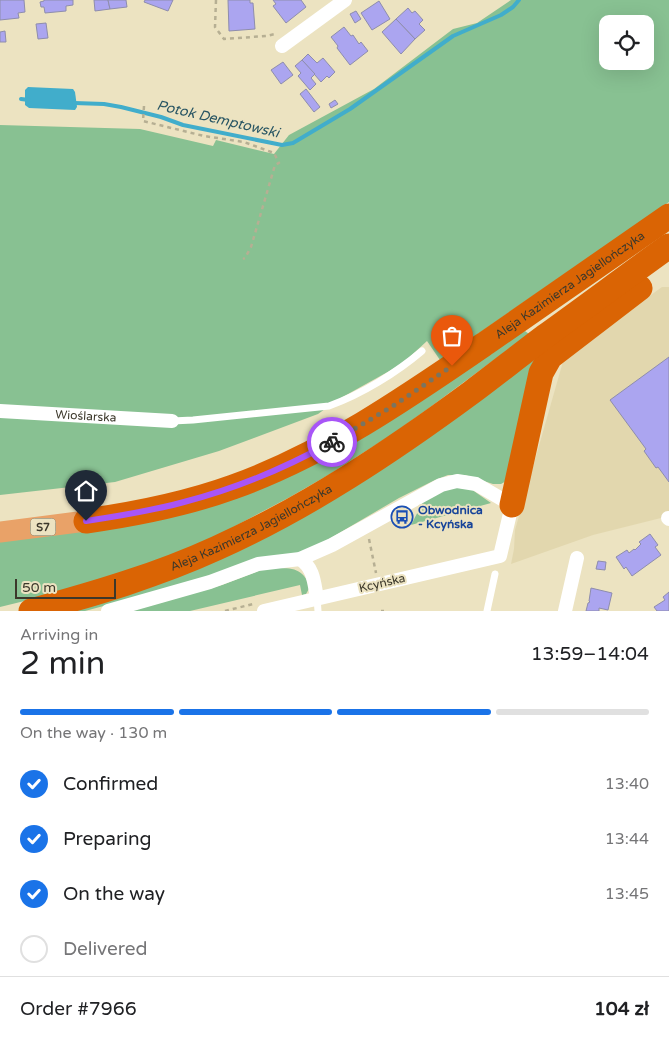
<!DOCTYPE html>
<html lang="en">
<head>
<meta charset="utf-8">
<style>
	body { margin:0; font-family:"Varela Round",sans-serif; background:#f2f2f2; color:#202124; height:100vh; display:flex; flex-direction:column; font-size:19px; white-space:nowrap }
	* { box-sizing:border-box; margin:0 }
	p { font-size:16px; color:#757577 }
	.icon { flex:none; width:28px; height:28px; fill:none; stroke:currentColor; stroke-width:2; stroke-linecap:round; stroke-linejoin:round }
	.map { position:relative; height:611px; overflow:hidden }
	.sheet { display:flex; flex-direction:column; background:#fff; flex:1 }
	.sheet>* { flex:none }
	.fabs { position:absolute; left:599px; top:15px; display:grid; gap:10px }
	.fabs a { display:grid; place-items:center; width:55px; height:55px; border-radius:10px; background:#fff; box-shadow:0 5px 20px #0002; font-size:25px }
	.scale { position:absolute; left:15px; bottom:12px; width:101px; box-sizing:border-box; padding-left:5px; border:2px solid #3c382b; border-top:0; font-size:14px; line-height:18px; white-space:nowrap; color:#3c382b; -webkit-text-stroke:4px #ece3c1; paint-order:stroke }
	.pin { position:absolute; display:grid; place-items:center; width:42px; height:42px; color:#fff; margin:-51px -21px; border-radius:50% 50% 50% 0; rotate:-45deg; box-shadow:0 0 5px #0007 }
	.pin .icon { rotate:45deg }
	.courier { position:absolute; display:grid; place-items:center; width:50px; height:50px; margin:-25px; border:4px solid #a855f7; border-radius:50%; background:#fff; color:#222; box-shadow:0 1px 6px #0007 }
	.headline em { font-style:normal; font-weight:600 }
	.headline div { display:flex; flex-direction:column-reverse }
	.headline { display:flex; align-items:center; justify-content:space-between; height:85px; padding:0 20px }
	h1 { font-size:32px; font-weight:600; line-height:38px }
	.bar { display:grid; grid-template-columns:repeat(4,1fr); gap:8px 5px; align-content:center; height:60px; padding:0 20px }
	.bar i { height:6px; border-radius:4px; background:#e0e0e0 }
	.bar .current { background:#1a73e8 }
	.bar p { grid-column:span 4 }
	.line { display:flex; align-items:center; gap:12px; padding:0 20px; border-top:1px solid #e0e0e0 }
	.line div { flex:1 }
	ol { padding:0 20px; list-style:none }
	li { display:flex; align-items:center; gap:15px; height:55px }
	li p { margin-inline-start:auto }
	li .icon { padding:5px; border-radius:50%; background:#1a73e8; color:#fff; stroke-width:4 }
	li:last-child { color:#757577 }
	li i { width:28px; height:28px; border:2px solid #e0e0e0; border-radius:50% }
	.map>svg:first-child { display:block }
</style>
</head>
<body>
<div class="map">
<svg width="669" height="611" viewBox="0 0 669 611">
	<rect width="100%" height="100%" fill="#ece3c1"/>
	<path fill="#e2d7ae" d="M662,287H669V516L593,535L511,564L514,549L515,530L564,358Z"/>
	<g fill="#88c192" fill-rule="evenodd">
		<path d="M511,0H669V202L440,360L427,341L402,364L339,399L318,414L219,451L115,482L0,495V125L140,129L213,146L216,140L274,154L289,135L374,89L453,29L477,23ZM608,24H645V61H608Z"/>
		<path d="M525,331L529,334L429,408L391,435L330,474L290,497L207,541L120,575L57,593L0,607V540L162,519Z"/>
		<path d="M539,354L508,480L501,484H493L465,475H448L435,480L399,498L317,546L301,553L85,611H66L136,590Z"/>
		<path d="M449,487L471,489L491,503L411,525L425,498Z"/>
		<path d="M274,568C293,568 303,568 310,587L306,594L302,595L300,585L190,611H131L222,585L261,570Z"/>
	</g>
	<path fill="#41adcb" d="M28,87L73,89L75,92L77,107L75,110L29,108L25,105V90Z"/>
	<g fill="none" stroke-linecap="round" stroke-linejoin="round">
		<g stroke="#41adcb" stroke-width="4">
			<path d="M21,99L29,100"/>
			<path d="M74,103L104,104L121,107L161,117L183,125L282,145L293,143L350,109L453,36L501,15L513,7L519,0"/>
		</g>
	</g>
	<g fill="#aba5f0" stroke="#8e8dac">
		<path d="M0,0H24L25,12L18,13L19,18L0,20Z"/>
		<path d="M44,0H73V5L66,6V11L45,13L44,7H41L40,2L44,1Z"/>
		<path d="M94,0H108L110,9L95,11Z"/>
		<path d="M108,0H126L127,7L110,9Z"/>
		<path d="M145,0H173L168,11L144,2Z"/>
		<path d="M228,0H250V3H253L255,29L229,31Z"/>
		<path d="M273,0H301L306,7L286,23L273,6L276,4Z"/>
		<path d="M379,1L390,19L372,30L361,13Z"/>
		<path d="M408,8L412,13L415,11L423,20L419,24L425,30L415,39L396,19Z"/>
		<path d="M356,11L361,19L355,23L350,14Z"/>
		<path d="M396,19L415,39L401,54L382,32Z"/>
		<path d="M46,23L48,38L38,39L36,24Z"/>
		<path d="M344,27L351,36L353,35L359,44L361,42L368,51L350,65L337,48L338,46L331,37Z"/>
		<path d="M5,31L6,42H0V32Z"/>
		<path d="M308,54L317,63L323,58L335,72L329,78L327,76L321,82L302,60Z"/>
		<path d="M302,60L315,74L311,78L316,84L310,90L298,76L301,73L295,66Z"/>
		<path d="M283,62L293,75L281,84L271,70Z"/>
		<path d="M306,89L320,107L314,112L300,94Z"/>
		<path d="M335,100L338,104L331,108L329,104Z"/>
		<path d="M669,357V482L658,467L656,468L644,451L646,449L610,400Z"/>
		<path d="M650,534L658,545L655,547L661,555L632,576L626,567L624,569L616,557L627,550L629,553L634,549L635,550L641,544L639,542Z"/>
		<path d="M598,561L606,562L605,570L596,569Z"/>
		<path d="M591,588L612,593L608,610L599,608V611H586L588,603L590,602L589,601Z"/>
		<path d="M669,592V611H657L654,607L665,600L663,597Z"/>
	</g>
	<g fill="none" stroke-linecap="round" stroke-linejoin="round">
		<g stroke="#b6af93" stroke-width="2.5" stroke-dasharray="4 4" stroke-linecap="butt">
			<path d="M216,0L215,27L224,39L266,36L275,34"/>
			<path d="M144,106L143,121L204,136L244,142L274,153L279,163L275,165L251,247L245,258L243,259"/>
			<path d="M369,539L376,573"/>
			<path d="M225,611L253,604"/>
			<path d="M381,611H384"/>
		</g>
		<g stroke="#fff" stroke-width="7">
			<path d="M172,421L193,420L329,406C362,394 396,373 422,351"/>
			<path d="M317,598L318,611"/>
			<path d="M487,611L495,574"/>
		</g>
		<g stroke="#fff" stroke-width="14">
			<path d="M282,46L345,0"/>
			<path id="s1" d="M0,411L172,421"/>
			<path d="M668,518L669,519"/>
			<path d="M300,559C314,568 314,583 317,598"/>
			<path d="M108,611L210,582L258,564L300,559L332,545L441,485L457,481L476,484L512,505L500,556L264,611"/>
			<path d="M565,611L577,558"/>
		</g>
		<path stroke="#e9a268" stroke-width="21" d="M0,532L86,521"/>
		<g stroke="#da6404" stroke-width="25">
			<path d="M512,505L541,373L550,357L640,288"/>
			<path id="s2" d="M86,521C136,514 186,504 233,487C325,454 406,398 486,343C547,301 608,259 669,216"/>
			<path id="s3" d="M31,611C94,594 158,575 217,548C308,507 392,451 472,392C496,374 520,355 544,337C586,307 627,276 669,246"/>
		</g>
	</g>
	<g fill="none" stroke-linecap="round" stroke-linejoin="round">
		<path stroke="#7a7460" stroke-width="5" stroke-dasharray="0 9" d="M332,442L393,406L452,366"/>
		<path stroke="#a855f7" stroke-width="6" d="M86,521C119,516 152,511 184,502C235,489 285,468 332,442"/>
	</g>
	<defs>
		<g id="bus-ring" transform="scale(1.125)"><circle r="9.5" fill="#ece3c1" stroke="#1a4fb4" stroke-width="1.5"/><path d="M-5-6H5V4H4V6H2V4H-2V6H-4V4H-5ZM-3.5-4V0h7V-4ZM-3.5 1.2v1.5H-2V1.2ZM2 1.2v1.5H3.5V1.2Z" fill="#1a4fb4"/></g>
	</defs>
	<g fill-rule="evenodd">
		<use href="#bus-ring" x="402" y="517"/>
	</g>
	<g text-anchor="middle" dominant-baseline="central" stroke-width="4" stroke-linejoin="round" paint-order="stroke">
		<rect fill="#ece3c1" stroke="#716b58" stroke-width="1" x="30.5" y="518.5" width="25" height="17" rx="4"/>
		<g font-size="11" font-weight="bold" fill="#3c382b">
			<text x="43" y="527">S7</text>
		</g>
		<g font-size="12" fill="#3c382b" stroke="#ece3c1">
			<text stroke="none"><textPath href="#s2" startOffset="545">Aleja Kazimierza Jagiellończyka</textPath></text>
			<text stroke="none"><textPath href="#s1" startOffset="86">Wioślarska</textPath></text>
			<text stroke="none"><textPath href="#s3" startOffset="236">Aleja Kazimierza Jagiellończyka</textPath></text>
			<text transform="translate(382 583) rotate(-13)">Kcyńska</text>
		</g>
		<g font-size="12" font-weight="bold" fill="#164399" stroke="#ece3c1" text-anchor="start">
			<text x="418" y="510">Obwodnica<tspan x="418" dy="14">- Kcyńska</tspan></text>
		</g>
		<g font-size="14" font-style="italic" fill="#285563" stroke="#ece3c1">
			<text transform="translate(218 119) rotate(13)">Potok Demptowski</text>
		</g>
	</g>
</svg>
<div class="fabs">
<a><svg class="icon" aria-label="locate" viewBox="0 0 24 24"><circle cx="12" cy="12" r="6"/><path d="M12 2v4M12 18v4M2 12h4M18 12h4"/></svg></a>
</div>
<div class="scale">50 m</div>
<div class="pin" style="left:452px;top:366px;background:#ea580c"><svg class="icon" aria-label="bag" viewBox="0 0 24 24"><path d="M5 8h14l-1 12H6zM9 8a3 3 0 0 1 6 0"/></svg></div>
<div class="pin" style="left:86px;top:521px;background:#1f2937"><svg class="icon" aria-label="home" viewBox="0 0 24 24"><path d="M3 11l9-7 9 7M6 9v11h12V9"/></svg></div>
<div class="courier" style="left:332px;top:442px"><svg class="icon" aria-label="bike" viewBox="0 0 24 24"><circle cx="6" cy="16" r="4"/><circle cx="18" cy="16" r="4"/><path d="M6 16l4-8h5l3 8M10 8l3 8H6M13 5h3"/></svg></div>
</div>
<section class="sheet">
<div class="headline"><div><h1>2 min</h1><p>Arriving in</p></div><em>13:59–14:04</em></div>
<div class="bar"><i class="current"></i><i class="current"></i><i class="current"></i><i></i><p>On the way · 130 m</p></div>
<ol>
<li><svg class="icon" aria-label="check" viewBox="0 0 24 24"><path d="M5 12l5 5 9-10"/></svg>Confirmed<p>13:40</p></li>
<li><svg class="icon" aria-label="check" viewBox="0 0 24 24"><path d="M5 12l5 5 9-10"/></svg>Preparing<p>13:44</p></li>
<li><svg class="icon" aria-label="check" viewBox="0 0 24 24"><path d="M5 12l5 5 9-10"/></svg>On the way<p>13:45</p></li>
<li><i></i>Delivered</li>
</ol>
<div class="line" style="height:65px"><div>Order #7966</div><b>104 zł</b></div>
</section>
</body>
</html>
